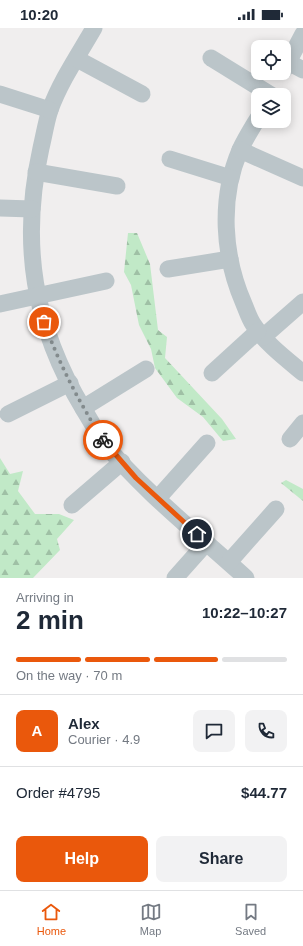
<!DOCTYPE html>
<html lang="en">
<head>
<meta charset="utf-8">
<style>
	body { margin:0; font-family:Helvetica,sans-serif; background:#f2f2f3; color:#1f2937; height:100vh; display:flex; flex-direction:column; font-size:15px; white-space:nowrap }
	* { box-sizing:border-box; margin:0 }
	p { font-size:13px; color:#747a83 }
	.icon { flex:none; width:22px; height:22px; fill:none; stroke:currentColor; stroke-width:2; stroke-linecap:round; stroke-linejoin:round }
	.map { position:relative; height:550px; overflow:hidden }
	.drawer { display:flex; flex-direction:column; background:#fff; flex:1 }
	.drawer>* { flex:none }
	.tools { position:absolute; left:251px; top:12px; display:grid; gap:8px }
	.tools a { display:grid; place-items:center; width:40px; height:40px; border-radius:8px; background:#fff; box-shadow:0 2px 10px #0003; font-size:20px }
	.pin { position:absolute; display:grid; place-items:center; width:34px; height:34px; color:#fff; margin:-17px; border:2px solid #fff; border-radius:50%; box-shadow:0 1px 4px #0007 }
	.courier { position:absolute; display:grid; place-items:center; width:40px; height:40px; margin:-20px; border:3px solid #ea580c; border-radius:50%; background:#fff; color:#222; box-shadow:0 1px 5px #0007 }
	.head em { font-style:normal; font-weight:800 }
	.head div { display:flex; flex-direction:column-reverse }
	.head { display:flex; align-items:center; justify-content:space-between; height:68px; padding:0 16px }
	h1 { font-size:26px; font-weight:800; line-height:30px }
	.bar { display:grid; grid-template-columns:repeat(4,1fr); gap:6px 4px; align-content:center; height:48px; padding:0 16px }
	.bar i { height:5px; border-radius:3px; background:#e0e1e3 }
	.bar .on { background:#ea580c }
	.bar p { grid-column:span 4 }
	.line { display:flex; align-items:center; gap:10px; padding:0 16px; border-top:1px solid #e0e1e3 }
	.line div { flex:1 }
	.round { display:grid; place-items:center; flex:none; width:42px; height:42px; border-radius:8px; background:#f2f2f3 }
	.button { display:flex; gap:8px; margin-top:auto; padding:8px 16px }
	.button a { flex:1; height:46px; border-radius:8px; background:#ea580c; color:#fff; font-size:16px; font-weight:800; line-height:46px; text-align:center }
	.button a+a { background:#f2f2f3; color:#1f2937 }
	.status { display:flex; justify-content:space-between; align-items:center; height:28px; padding:0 20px; background:#fff; direction:ltr }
	.status svg { height:11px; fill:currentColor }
	.tab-bar { display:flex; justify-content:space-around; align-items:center; height:56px; border-top:1px solid #e0e1e3; background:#fff; font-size:11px; color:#747a83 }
	.tab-bar a { display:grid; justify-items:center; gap:2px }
	.tab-bar .on { color:#ea580c }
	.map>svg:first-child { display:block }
</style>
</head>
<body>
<div class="status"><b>10:20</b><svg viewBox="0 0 49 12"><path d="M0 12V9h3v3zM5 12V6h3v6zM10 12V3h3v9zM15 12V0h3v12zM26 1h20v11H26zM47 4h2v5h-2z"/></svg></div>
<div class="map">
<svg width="303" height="550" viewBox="0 0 303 550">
	<defs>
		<pattern id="forest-firs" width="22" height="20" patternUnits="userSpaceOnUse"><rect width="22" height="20" fill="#c1e9c7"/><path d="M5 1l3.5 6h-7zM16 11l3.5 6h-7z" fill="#9fc0a5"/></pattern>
	</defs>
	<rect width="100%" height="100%" fill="#f0eeee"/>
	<g fill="url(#forest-firs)">
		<path d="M128,205H137L150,236L158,302L167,309L165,330L222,391L236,411L223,413L203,389L177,370L155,340L151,321L139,297L131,257L124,244Z"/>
		<path d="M0,430L10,446L23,443L18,463L35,486H59L74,492L57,511L60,522L33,550H0Z"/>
		<path d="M286,452L303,461V473L281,455Z"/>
	</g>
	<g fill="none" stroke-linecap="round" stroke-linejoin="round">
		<g stroke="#bbc5c9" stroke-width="17">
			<path d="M94,0C79,26 60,54 50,82C46,94 44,108 41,120C20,215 33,298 84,382C91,393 97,405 104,415C143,463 200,508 246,550"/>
			<path d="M211,30L271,67"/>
			<path d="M77,31L142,66"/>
			<path d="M288,34L303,42"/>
			<path d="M284,42L303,6"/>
			<path d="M0,66L50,82"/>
			<path d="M258,90C252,100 245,111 240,122C219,171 223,228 244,276C247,283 249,290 253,296C266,316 285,330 303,345"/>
			<path d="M240,122L303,150"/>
			<path d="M170,131L231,150"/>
			<path d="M36,144L117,158"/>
			<path d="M0,180L32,181"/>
			<path d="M168,241L230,231"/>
			<path d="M0,276L106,253"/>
			<path d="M263,309L303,274"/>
			<path d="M212,345L258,303"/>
			<path d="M83,380L146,341"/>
			<path d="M8,386L70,355"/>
			<path d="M290,411L303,395"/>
			<path d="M158,470L207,415"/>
			<path d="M72,477L122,434"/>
			<path d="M229,534L276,481"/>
			<path d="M175,550L207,514"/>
		</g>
	</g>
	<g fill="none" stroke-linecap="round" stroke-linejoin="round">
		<path stroke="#838b8d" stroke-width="4" stroke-dasharray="0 7.2" d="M44,294C60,338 78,372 103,412"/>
		<path stroke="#ea580c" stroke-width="5" d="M103,412L136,450L197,506"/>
	</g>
</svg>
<div class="tools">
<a><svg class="icon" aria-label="locate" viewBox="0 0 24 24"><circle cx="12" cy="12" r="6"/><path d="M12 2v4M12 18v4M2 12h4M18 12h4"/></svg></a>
<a><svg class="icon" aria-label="layers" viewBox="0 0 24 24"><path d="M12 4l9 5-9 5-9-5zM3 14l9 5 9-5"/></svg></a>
</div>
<div class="pin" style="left:44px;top:294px;background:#ea580c"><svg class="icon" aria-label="bag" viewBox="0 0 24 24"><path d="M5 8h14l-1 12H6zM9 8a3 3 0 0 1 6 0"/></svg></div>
<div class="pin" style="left:197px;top:506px;background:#1f2937"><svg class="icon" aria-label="home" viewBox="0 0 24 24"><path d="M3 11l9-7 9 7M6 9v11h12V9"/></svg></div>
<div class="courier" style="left:103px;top:412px"><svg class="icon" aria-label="bike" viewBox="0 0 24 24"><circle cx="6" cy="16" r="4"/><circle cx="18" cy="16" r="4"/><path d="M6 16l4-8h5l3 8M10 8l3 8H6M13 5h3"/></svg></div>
</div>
<section class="drawer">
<div class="head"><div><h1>2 min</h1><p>Arriving in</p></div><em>10:22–10:27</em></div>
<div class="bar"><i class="on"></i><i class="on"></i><i class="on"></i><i></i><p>On the way · 70 m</p></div>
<div class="line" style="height:72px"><b class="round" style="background:#ea580c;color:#fff">A</b><div><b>Alex</b><p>Courier · 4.9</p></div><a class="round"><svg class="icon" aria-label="chat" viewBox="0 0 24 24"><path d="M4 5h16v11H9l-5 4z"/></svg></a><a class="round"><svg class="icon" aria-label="phone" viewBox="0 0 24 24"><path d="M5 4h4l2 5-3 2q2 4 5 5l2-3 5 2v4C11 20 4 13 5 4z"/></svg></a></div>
<div class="line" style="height:52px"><div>Order #4795</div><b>$44.77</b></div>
<div class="button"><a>Help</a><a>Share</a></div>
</section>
<nav class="tab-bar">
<a class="on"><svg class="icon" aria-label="home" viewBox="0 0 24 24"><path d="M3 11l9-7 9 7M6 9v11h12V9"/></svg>Home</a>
<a><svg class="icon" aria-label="map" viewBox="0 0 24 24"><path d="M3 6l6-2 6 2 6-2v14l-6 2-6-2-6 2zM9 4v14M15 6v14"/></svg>Map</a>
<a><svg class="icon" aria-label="saved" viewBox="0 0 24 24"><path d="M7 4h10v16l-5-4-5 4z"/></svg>Saved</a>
</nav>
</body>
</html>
